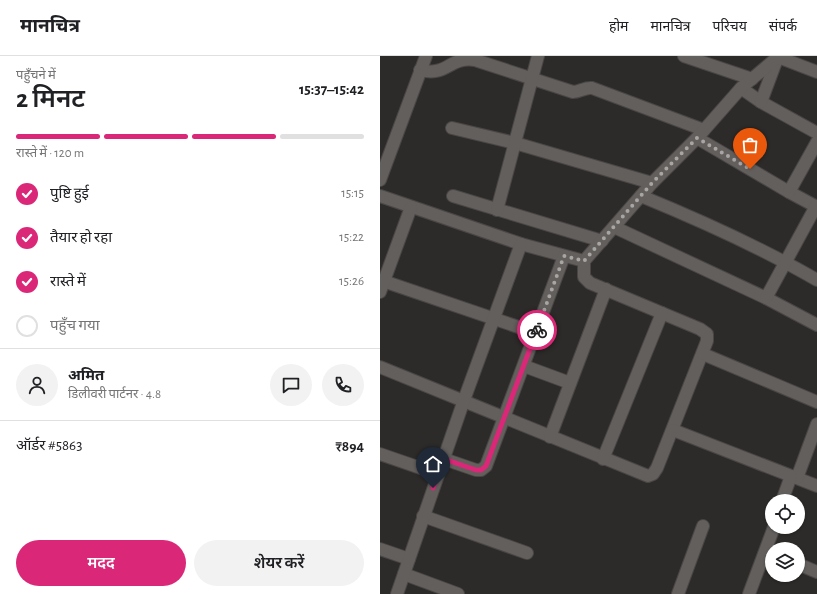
<!DOCTYPE html>
<html lang="hi">
<head>
<meta charset="utf-8">
<style>
	body { margin:0; font-family:"Alegreya Sans","Noto Sans Devanagari",sans-serif; background:#f2f2f2; color:#202124; height:100vh; display:flex; flex-direction:column; font-size:15px; white-space:nowrap }
	* { box-sizing:border-box; margin:0 }
	p { font-size:13px; color:#757577 }
	.icon { flex:none; width:22px; height:22px; fill:none; stroke:currentColor; stroke-width:2; stroke-linecap:round; stroke-linejoin:round }
	.map { position:relative; flex:1; overflow:hidden }
	.sheet { display:flex; flex-direction:column; background:#fff; width:380px }
	.sheet>* { flex:none }
	.controls { position:absolute; left:385px; top:438px; display:grid; gap:8px }
	.controls a { display:grid; place-items:center; width:40px; height:40px; border-radius:50%; background:#fff; box-shadow:0 1px 3px #0004; font-size:20px }
	.pin { position:absolute; display:grid; place-items:center; width:34px; height:34px; color:#fff; margin:-41px -17px; border-radius:50% 50% 50% 0; rotate:-45deg; box-shadow:0 0 4px #0007 }
	.pin .icon { rotate:45deg }
	.courier { position:absolute; display:grid; place-items:center; width:40px; height:40px; margin:-20px; border:3px solid #db2777; border-radius:50%; background:#fff; color:#222; box-shadow:0 1px 5px #0007 }
	.summary em { font-style:normal; font-weight:600 }
	.summary div { display:flex; flex-direction:column-reverse }
	.summary { display:flex; align-items:center; justify-content:space-between; height:68px; padding:0 16px }
	h1 { font-size:26px; font-weight:600; line-height:30px }
	.bar { display:grid; grid-template-columns:repeat(4,1fr); gap:6px 4px; align-content:center; height:48px; padding:0 16px }
	.bar i { height:5px; border-radius:3px; background:#e0e0e0 }
	.bar .active { background:#db2777 }
	.bar p { grid-column:span 4 }
	.line { display:flex; align-items:center; gap:10px; padding:0 16px; border-top:1px solid #e0e0e0 }
	.line div { flex:1 }
	.round { display:grid; place-items:center; flex:none; width:42px; height:42px; border-radius:21px; background:#f2f2f2 }
	ol { padding:0 16px; list-style:none }
	li { display:flex; align-items:center; gap:12px; height:44px }
	li p { margin-inline-start:auto }
	li .icon { padding:4px; border-radius:50%; background:#db2777; color:#fff; stroke-width:4 }
	li:last-child { color:#757577 }
	li i { width:22px; height:22px; border:2px solid #e0e0e0; border-radius:50% }
	.cta { display:flex; gap:8px; margin-top:auto; padding:8px 16px }
	.cta a { flex:1; height:46px; border-radius:24px; background:#db2777; color:#fff; font-size:16px; font-weight:600; line-height:46px; text-align:center }
	.cta a+a { background:#f2f2f2; color:#202124 }
	header { display:flex; align-items:center; gap:24px; box-sizing:border-box; height:56px; padding:0 20px; background:#fff; border-bottom:1px solid #e0e0e0 }
	header strong { font-size:19px }
	nav { display:flex; gap:22px; margin-inline-start:auto; font-size:14px }
	main { display:flex; flex:1; min-height:0 }
	.map>svg:first-child { display:block }
</style>
</head>
<body>
<header>
<strong>मानचित्र</strong>
<nav><a>होम</a><a>मानचित्र</a><a>परिचय</a><a>संपर्क</a></nav>
</header>
<main>
<section class="sheet">
<div class="summary"><div><h1>2 मिनट</h1><p>पहुँचने में</p></div><em>15:37–15:42</em></div>
<div class="bar"><i class="active"></i><i class="active"></i><i class="active"></i><i></i><p>रास्ते में · 120 m</p></div>
<ol>
<li><svg class="icon" aria-label="check" viewBox="0 0 24 24"><path d="M5 12l5 5 9-10"/></svg>पुष्टि हुई<p>15:15</p></li>
<li><svg class="icon" aria-label="check" viewBox="0 0 24 24"><path d="M5 12l5 5 9-10"/></svg>तैयार हो रहा<p>15:22</p></li>
<li><svg class="icon" aria-label="check" viewBox="0 0 24 24"><path d="M5 12l5 5 9-10"/></svg>रास्ते में<p>15:26</p></li>
<li><i></i>पहुँच गया</li>
</ol>
<div class="line" style="height:72px"><a class="round"><svg class="icon" aria-label="person" viewBox="0 0 24 24"><circle cx="12" cy="8" r="4"/><path d="M4 21q1-7 8-7t8 7"/></svg></a><div><b>अमित</b><p>डिलीवरी पार्टनर · 4.8</p></div><a class="round"><svg class="icon" aria-label="chat" viewBox="0 0 24 24"><path d="M4 5h16v11H9l-5 4z"/></svg></a><a class="round"><svg class="icon" aria-label="phone" viewBox="0 0 24 24"><path d="M5 4h4l2 5-3 2q2 4 5 5l2-3 5 2v4C11 20 4 13 5 4z"/></svg></a></div>
<div class="line" style="height:52px"><div>ऑर्डर #5863</div><b>₹894</b></div>
<div class="cta"><a>मदद</a><a>शेयर करें</a></div>
</section>
<div class="map">
<svg width="437" height="538" viewBox="0 0 437 538">
	<rect width="100%" height="100%" fill="#2d2b29"/>
	<g fill="none" stroke-linecap="round" stroke-linejoin="round">
		<g stroke="#494645" stroke-width="14">
			<g id="minor">
				<path d="M304,0L372,23"/>
				<path d="M40,14C68,21 69,0 95,4L193,36C200,36 205,31 212,32L324,74"/>
				<path d="M361,32L381,46L437,77"/>
				<path d="M381,46L397,3"/>
				<path d="M72,72L135,87L272,127"/>
				<path d="M317,82L409,136L437,151"/>
				<path d="M0,124L46,0"/>
				<path d="M409,136L437,86"/>
				<path d="M0,140L141,188L204,205V221L210,227L320,273L327,278V285L277,412L273,418L268,420L0,311"/>
				<path d="M73,140L222,185"/>
				<path d="M261,140C322,165 380,191 437,224"/>
				<path d="M117,154L158,0"/>
				<path d="M234,171L386,242L437,269"/>
				<path d="M204,205L272,127L317,82L361,32L398,1L437,16"/>
				<path d="M0,224L156,277"/>
				<path d="M0,236L31,151"/>
				<path d="M386,242L436,150"/>
				<path d="M323,298L437,346"/>
				<path d="M144,310L190,327"/>
				<path d="M293,374L437,430"/>
				<path d="M170,381L226,233"/>
				<path d="M0,398L58,418"/>
				<path d="M64,403L96,414H101L106,410L184,200"/>
				<path d="M223,403L282,257"/>
				<path d="M417,422L437,368"/>
				<path d="M402,445L411,420"/>
				<path d="M43,460L147,497"/>
				<path d="M0,493L29,503"/>
				<path d="M418,508L437,516"/>
				<path d="M24,518L78,538"/>
				<path d="M17,538L84,344L141,188"/>
				<path d="M298,538L323,470"/>
				<path d="M369,538L394,471"/>
			</g>
		</g>
		<use href="#minor" stroke="#625f5d" stroke-width="12"/>
	</g>
	<g fill="none" stroke-linecap="round" stroke-linejoin="round">
		<path stroke="#a8a6a4" stroke-width="4" stroke-dasharray="0 7.2" d="M157,274L184,200L204,205L272,127L317,82L370,113"/>
		<path stroke="#db2777" stroke-width="5" d="M53,432L64,403L96,414H101L106,410L157,274"/>
	</g>
</svg>
<div class="controls">
<a><svg class="icon" aria-label="locate" viewBox="0 0 24 24"><circle cx="12" cy="12" r="6"/><path d="M12 2v4M12 18v4M2 12h4M18 12h4"/></svg></a>
<a><svg class="icon" aria-label="layers" viewBox="0 0 24 24"><path d="M12 4l9 5-9 5-9-5zM3 14l9 5 9-5"/></svg></a>
</div>
<div class="pin" style="left:370px;top:113px;background:#ea580c"><svg class="icon" aria-label="bag" viewBox="0 0 24 24"><path d="M5 8h14l-1 12H6zM9 8a3 3 0 0 1 6 0"/></svg></div>
<div class="pin" style="left:53px;top:432px;background:#1f2937"><svg class="icon" aria-label="home" viewBox="0 0 24 24"><path d="M3 11l9-7 9 7M6 9v11h12V9"/></svg></div>
<div class="courier" style="left:157px;top:274px"><svg class="icon" aria-label="bike" viewBox="0 0 24 24"><circle cx="6" cy="16" r="4"/><circle cx="18" cy="16" r="4"/><path d="M6 16l4-8h5l3 8M10 8l3 8H6M13 5h3"/></svg></div>
</div>
</main>
</body>
</html>
